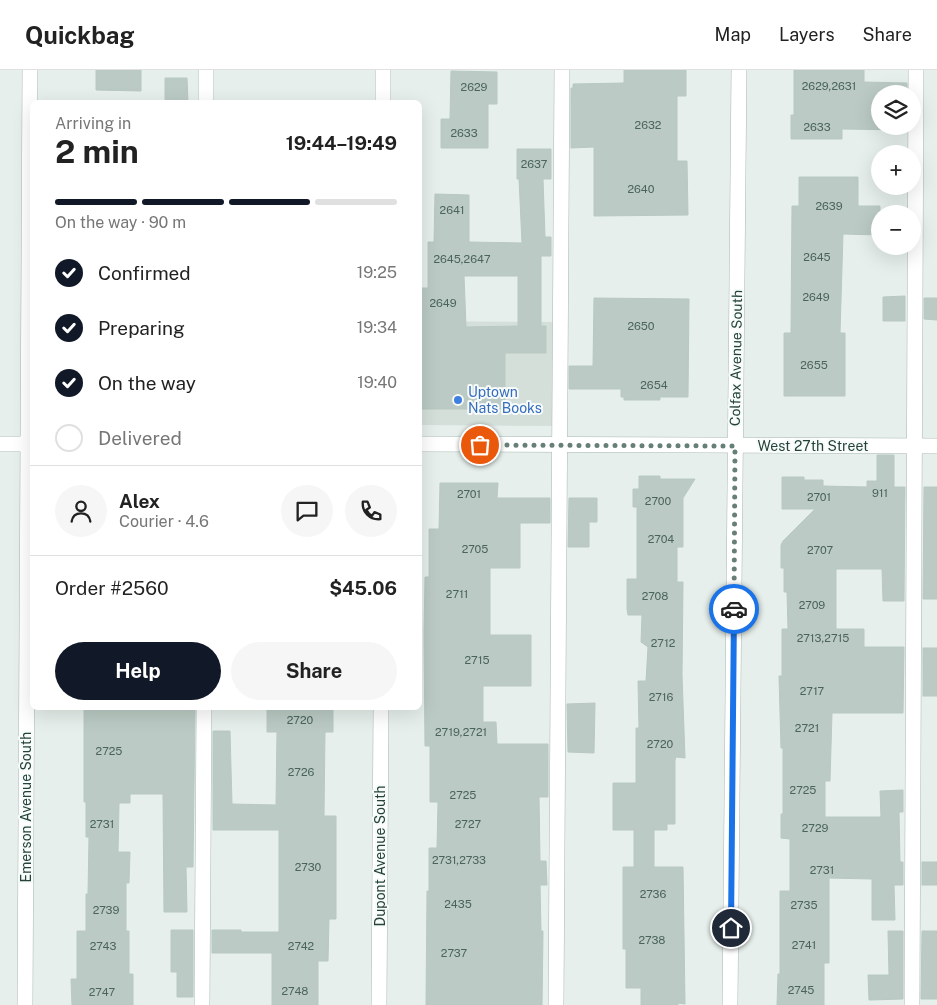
<!DOCTYPE html>
<html lang="en">
<head>
<meta charset="utf-8">
<style>
	body { margin:0; font-family:"Public Sans",sans-serif; background:#f6f6f6; color:#222; height:100vh; display:flex; flex-direction:column; font-size:19px; white-space:nowrap }
	* { box-sizing:border-box; margin:0 }
	p { font-size:16px; color:#767676 }
	.icon { flex:none; width:28px; height:28px; fill:none; stroke:currentColor; stroke-width:2; stroke-linecap:round; stroke-linejoin:round }
	.map { position:relative; flex:1; overflow:hidden }
	.side { position:absolute; left:30px; top:30px; width:392px; height:610px; display:flex; flex-direction:column; background:#fff; border-radius:8px; box-shadow:0 5px 20px #0002 }
	.side>* { flex:none }
	.fabs { position:absolute; left:871px; top:15px; display:grid; gap:10px }
	.fabs a { display:grid; place-items:center; width:50px; height:50px; border-radius:50%; background:#fff; box-shadow:0 5px 20px #0002; font-size:25px }
	.pin { position:absolute; display:grid; place-items:center; width:42px; height:42px; color:#fff; margin:-21px; border:2px solid #fff; border-radius:50%; box-shadow:0 1px 5px #0007 }
	.courier { position:absolute; display:grid; place-items:center; width:50px; height:50px; margin:-25px; border:4px solid #1a73e8; border-radius:50%; background:#fff; color:#222; box-shadow:0 1px 6px #0007 }
	.overview em { font-style:normal; font-weight:700 }
	.overview div { display:flex; flex-direction:column-reverse }
	.overview { display:flex; align-items:center; justify-content:space-between; height:85px; padding:0 25px }
	h1 { font-size:32px; font-weight:700; line-height:38px }
	.bar { display:grid; grid-template-columns:repeat(4,1fr); gap:8px 5px; align-content:center; height:60px; padding:0 25px }
	.bar i { height:6px; border-radius:4px; background:#e0e0e0 }
	.bar .active { background:#111827 }
	.bar p { grid-column:span 4 }
	.line { display:flex; align-items:center; gap:12px; padding:0 25px; border-top:1px solid #e0e0e0 }
	.line div { flex:1 }
	.round { display:grid; place-items:center; flex:none; width:52px; height:52px; border-radius:26px; background:#f6f6f6 }
	ol { padding:0 25px; list-style:none }
	li { display:flex; align-items:center; gap:15px; height:55px }
	li p { margin-inline-start:auto }
	li .icon { padding:5px; border-radius:50%; background:#111827; color:#fff; stroke-width:4 }
	li:last-child { color:#767676 }
	li i { width:28px; height:28px; border:2px solid #e0e0e0; border-radius:50% }
	.cta { display:flex; gap:10px; margin-top:auto; padding:10px 25px }
	.cta a { flex:1; height:58px; border-radius:30px; background:#111827; color:#fff; font-size:20px; font-weight:700; line-height:58px; text-align:center }
	.cta a+a { background:#f6f6f6; color:#222 }
	header { display:flex; align-items:center; gap:30px; box-sizing:border-box; height:70px; padding:0 25px; background:#fff; border-bottom:1px solid #e0e0e0 }
	header strong { font-size:24px }
	nav { display:flex; gap:28px; margin-inline-start:auto; font-size:18px }
	.map>svg:first-child { display:block }
</style>
</head>
<body>
<header>
<strong>Quickbag</strong>
<nav><a>Map</a><a>Layers</a><a>Share</a></nav>
</header>
<div class="map">
<svg width="937" height="935" viewBox="0 0 937 935">
	<rect width="100%" height="100%" fill="#e6efeb"/>
	<path fill="#d4dfda" d="M420,251L557,252L556,356L420,355Z"/>
	<g fill="#bbcac4" stroke="#b8c9c2" fill-rule="evenodd">
		<path d="M96,0H141V21L96,20Z"/>
		<path d="M624,0H686V26H677V91H687L688,145L594,146V77L571,78V18H573V14L624,13Z"/>
		<path d="M794,0H864V12L907,13V24H880V56H906V60L842,59V69H791V45H794Z"/>
		<path d="M451,1L497,2V34H488V78H441V49H450Z"/>
		<path d="M165,8H187L188,32H165Z"/>
		<path d="M517,79H551V109H543L545,167H551V186H541V256H546V283H505V339H420V218H428V172H434L435,124L469,125V172L522,173L519,109H517ZM464,206H518V256L466,257Z"/>
		<path d="M799,107H858V136H880V165L843,164L840,263H845V326H784V263H791L792,136H799Z"/>
		<path d="M905,226V251H883V227Z"/>
		<path d="M594,228L689,229L688,327H660V330H624V327H621V319H569V296H593Z"/>
		<path d="M924,228H937V250L924,249Z"/>
		<path d="M877,385H894V417H905L904,531H883L882,499H836V559H864V577H904L903,643H832L830,711H825V747H881L880,721L903,720V742H899L900,792H903V815H894L895,850H872V809L829,808V893H824V935H777L778,904H780V821H790V769L781,768V744H783V678H781L779,606H782V559H788L787,522H784V498H781V475L783,471L815,439H782V407H804V410H823V416L867,417V411H877Z"/>
		<path d="M639,406H660V409H695L683,428V477H677V512H683L682,605L685,688L676,687L675,690V754H667V760H654V797H683L685,934L678,933V935H641V918H626V879H623V797H634V760H613V713H636V658H639L638,611H646L648,577L641,572L642,545H628L627,539V509H637V437H633V419H639Z"/>
		<path d="M440,413H498L497,428H550V453H520V498H490V565H531V616H483V652H496L497,674H548V727H539L540,791H546L547,815H540L541,861H543L542,935H426L427,821H429V778H437L438,732H430V676H425L424,565L425,507H429V459H439Z"/>
		<path d="M924,417H937V529H923Z"/>
		<path d="M569,428H597V452H589V477H568Z"/>
		<rect x="923" y="578" width="14" height="48"/>
		<path d="M595,633L594,683L568,682L567,634Z"/>
		<path d="M84,638L195,640L193,797H186L187,842H164L163,724H130V733H119L118,782H130L129,813H126V861H129V904H133V935H72L71,909H77V861H86V824H88L89,767H86V732H84Z"/>
		<path d="M267,638H333V662H325L324,746H336V849H329L328,891H318V935H272V883H212V860H241V862H279V760H213V661H230L232,734L276,735L277,662H267Z"/>
		<rect x="922" y="792" width="15" height="23"/>
		<path d="M171,860H193V927H177V902H171Z"/>
		<path d="M888,861H903V929L869,930L868,905H889Z"/>
		<path d="M922,861H937V929H921Z"/>
	</g>
	<g fill="none" stroke-linecap="round" stroke-linejoin="round">
		<g stroke="#a8b8b2" stroke-width="16">
			<g id="minor">
				<path d="M206,32V0"/>
				<path d="M383,32V0"/>
				<path d="M0,374H32"/>
				<path d="M420,374L937,376"/>
				<path d="M25,935L30,0"/>
				<path d="M202,935L204,638"/>
				<path d="M379,935L381,638"/>
				<path d="M556,935L562,0"/>
				<path d="M730,935L739,0"/>
				<path d="M912,935L916,0"/>
			</g>
		</g>
		<use href="#minor" stroke="#fff" stroke-width="15"/>
	</g>
	<g fill="none" stroke-linecap="round" stroke-linejoin="round">
		<path stroke="#687f78" stroke-width="5" stroke-dasharray="0 9" d="M480,375L735,376L734,539"/>
		<path stroke="#1a73e8" stroke-width="6" d="M731,858L734,539"/>
	</g>
	<circle fill="#3f7fe0" stroke="#f7fbf9" stroke-width="2" cx="458" cy="330" r="5"/>
	<g text-anchor="middle" dominant-baseline="central" stroke-width="4" stroke-linejoin="round" paint-order="stroke">
		<g font-size="11" fill="#4a645c">
			<text x="829" y="16">2629,2631</text>
			<text x="474" y="17">2629</text>
			<text x="648" y="55">2632</text>
			<text x="817" y="57">2633</text>
			<text x="464" y="63">2633</text>
			<text x="534" y="94">2637</text>
			<text x="641" y="119">2640</text>
			<text x="829" y="136">2639</text>
			<text x="452" y="140">2641</text>
			<text x="817" y="187">2645</text>
			<text x="462" y="189">2645,2647</text>
			<text x="816" y="227">2649</text>
			<text x="443" y="233">2649</text>
			<text x="641" y="256">2650</text>
			<text x="814" y="295">2655</text>
			<text x="654" y="315">2654</text>
			<text x="880" y="423">911</text>
			<text x="469" y="424">2701</text>
			<text x="819" y="427">2701</text>
			<text x="658" y="431">2700</text>
			<text x="661" y="469">2704</text>
			<text x="475" y="479">2705</text>
			<text x="820" y="480">2707</text>
			<text x="457" y="524">2711</text>
			<text x="655" y="526">2708</text>
			<text x="812" y="535">2709</text>
			<text x="823" y="568">2713,2715</text>
			<text x="663" y="573">2712</text>
			<text x="477" y="590">2715</text>
			<text x="812" y="621">2717</text>
			<text x="661" y="627">2716</text>
			<text x="300" y="650">2720</text>
			<text x="807" y="658">2721</text>
			<text x="461" y="662">2719,2721</text>
			<text x="660" y="674">2720</text>
			<text x="109" y="681">2725</text>
			<text x="301" y="702">2726</text>
			<text x="803" y="720">2725</text>
			<text x="463" y="725">2725</text>
			<text x="102" y="754">2731</text>
			<text x="468" y="754">2727</text>
			<text x="815" y="758">2729</text>
			<text x="459" y="790">2731,2733</text>
			<text x="308" y="797">2730</text>
			<text x="822" y="800">2731</text>
			<text x="653" y="824">2736</text>
			<text x="458" y="834">2435</text>
			<text x="804" y="835">2735</text>
			<text x="106" y="840">2739</text>
			<text x="652" y="870">2738</text>
			<text x="804" y="875">2741</text>
			<text x="103" y="876">2743</text>
			<text x="301" y="876">2742</text>
			<text x="454" y="883">2737</text>
			<text x="801" y="920">2745</text>
			<text x="295" y="921">2748</text>
			<text x="102" y="922">2747</text>
		</g>
		<g font-size="14" fill="#24423a" stroke="#f7fbf9">
			<text transform="translate(736 288) rotate(-89)">Colfax Avenue South</text>
			<text x="813" y="376">West 27th Street</text>
			<text transform="translate(26 737) rotate(-90)">Emerson Avenue South</text>
			<text transform="translate(380 786) rotate(-90)">Dupont Avenue South</text>
		</g>
		<g font-size="14" fill="#366cbe" stroke="#f7fbf9" text-anchor="start">
			<text x="468" y="322">Uptown<tspan x="468" dy="16">Nats Books</tspan></text>
		</g>
	</g>
</svg>
<div class="fabs">
<a><svg class="icon" aria-label="layers" viewBox="0 0 24 24"><path d="M12 4l9 5-9 5-9-5zM3 14l9 5 9-5"/></svg></a>
<a>+</a>
<a>−</a>
</div>
<div class="pin" style="left:480px;top:375px;background:#ea580c"><svg class="icon" aria-label="bag" viewBox="0 0 24 24"><path d="M5 8h14l-1 12H6zM9 8a3 3 0 0 1 6 0"/></svg></div>
<div class="pin" style="left:731px;top:858px;background:#1f2937"><svg class="icon" aria-label="home" viewBox="0 0 24 24"><path d="M3 11l9-7 9 7M6 9v11h12V9"/></svg></div>
<div class="courier" style="left:734px;top:539px"><svg class="icon" aria-label="car" viewBox="0 0 24 24"><path d="M5 17H2v-5l4-1 3-4h7l3 4 3 1v5h-3M9 17h6M6 11h13"/><circle cx="7" cy="17" r="2"/><circle cx="17" cy="17" r="2"/></svg></div>
<section class="side">
<div class="overview"><div><h1>2 min</h1><p>Arriving in</p></div><em>19:44–19:49</em></div>
<div class="bar"><i class="active"></i><i class="active"></i><i class="active"></i><i></i><p>On the way · 90 m</p></div>
<ol>
<li><svg class="icon" aria-label="check" viewBox="0 0 24 24"><path d="M5 12l5 5 9-10"/></svg>Confirmed<p>19:25</p></li>
<li><svg class="icon" aria-label="check" viewBox="0 0 24 24"><path d="M5 12l5 5 9-10"/></svg>Preparing<p>19:34</p></li>
<li><svg class="icon" aria-label="check" viewBox="0 0 24 24"><path d="M5 12l5 5 9-10"/></svg>On the way<p>19:40</p></li>
<li><i></i>Delivered</li>
</ol>
<div class="line" style="height:90px"><a class="round"><svg class="icon" aria-label="person" viewBox="0 0 24 24"><circle cx="12" cy="8" r="4"/><path d="M4 21q1-7 8-7t8 7"/></svg></a><div><b>Alex</b><p>Courier · 4.6</p></div><a class="round"><svg class="icon" aria-label="chat" viewBox="0 0 24 24"><path d="M4 5h16v11H9l-5 4z"/></svg></a><a class="round"><svg class="icon" aria-label="phone" viewBox="0 0 24 24"><path d="M5 4h4l2 5-3 2q2 4 5 5l2-3 5 2v4C11 20 4 13 5 4z"/></svg></a></div>
<div class="line" style="height:65px"><div>Order #2560</div><b>$45.06</b></div>
<div class="cta"><a>Help</a><a>Share</a></div>
</section>
</div>
</body>
</html>
